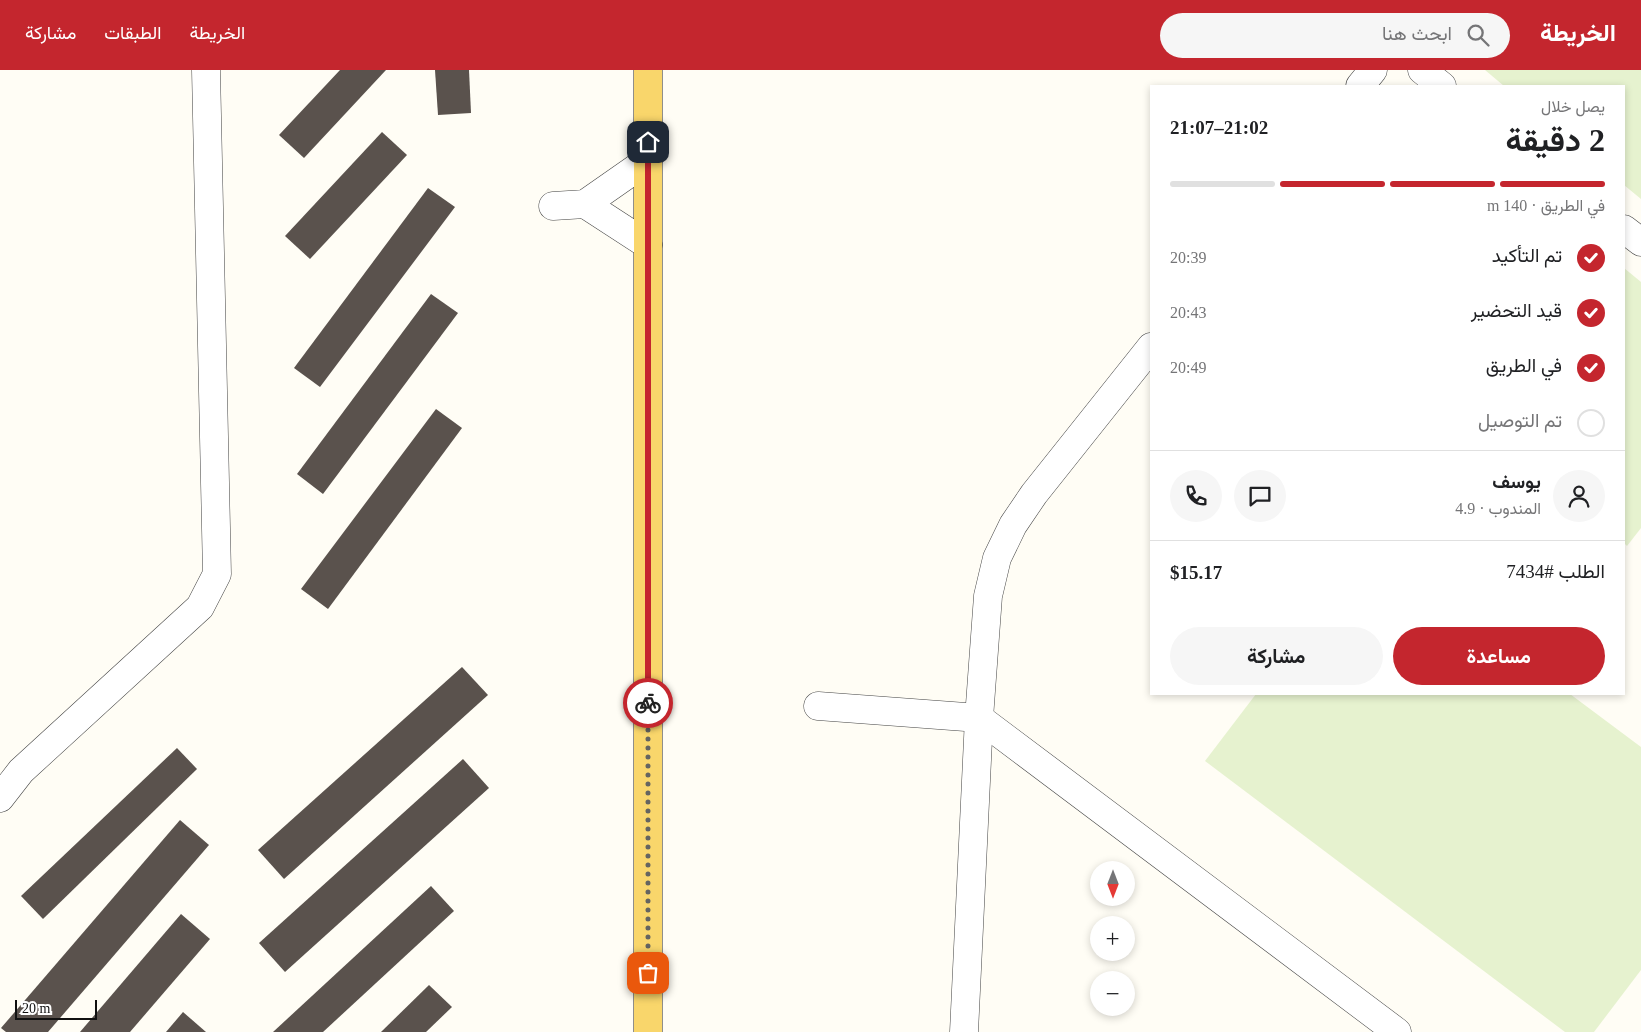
<!DOCTYPE html>
<html lang="ar">
<head>
<meta charset="utf-8">
<style>
	body { margin:0; font-family:"Times New Roman",Vazirmatn,serif; background:#f6f6f6; color:#202124; direction:rtl; height:100vh; display:flex; flex-direction:column; font-size:19px; white-space:nowrap }
	* { box-sizing:border-box; margin:0 }
	p { font-size:16px; color:#757577 }
	.icon { flex:none; width:28px; height:28px; fill:none; stroke:currentColor; stroke-width:2; stroke-linecap:round; stroke-linejoin:round }
	.map { position:relative; flex:1; overflow:hidden; direction:ltr }
	.drawer { position:absolute; left:1150px; top:15px; width:475px; height:610px; display:flex; flex-direction:column; background:#fff; border-radius:0px; box-shadow:0 2px 8px #0003; direction:rtl }
	.drawer>* { flex:none }
	.needle { width:32px; rotate:180deg }
	.tools { position:absolute; left:1090px; top:791px; display:grid; gap:10px }
	.tools a { display:grid; place-items:center; width:45px; height:45px; border-radius:50%; background:#fff; box-shadow:0 2px 8px #0003; font-size:25px }
	.scale { position:absolute; left:15px; bottom:12px; width:82px; box-sizing:border-box; padding-left:5px; border:2px solid #111; border-top:0; font-size:14px; line-height:18px; white-space:nowrap; color:#111; -webkit-text-stroke:4px #fff; paint-order:stroke }
	.pin { position:absolute; display:grid; place-items:center; width:42px; height:42px; color:#fff; margin:-21px; border-radius:10px; box-shadow:0 2px 8px #0006 }
	.courier { position:absolute; display:grid; place-items:center; width:50px; height:50px; margin:-25px; border:4px solid #c4262e; border-radius:50%; background:#fff; color:#222; box-shadow:0 1px 6px #0007 }
	.summary em { font-style:normal; font-weight:700 }
	.summary div { display:flex; flex-direction:column-reverse }
	.summary { display:flex; align-items:center; justify-content:space-between; height:85px; padding:0 20px }
	h1 { font-size:32px; font-weight:700; line-height:38px }
	.bar { display:grid; grid-template-columns:repeat(4,1fr); gap:8px 5px; align-content:center; height:60px; padding:0 20px }
	.bar i { height:6px; border-radius:4px; background:#e0e0e0 }
	.bar .current { background:#c4262e }
	.bar p { grid-column:span 4 }
	.line { display:flex; align-items:center; gap:12px; padding:0 20px; border-top:1px solid #e0e0e0 }
	.line div { flex:1 }
	.round { display:grid; place-items:center; flex:none; width:52px; height:52px; border-radius:26px; background:#f6f6f6 }
	ol { padding:0 20px; list-style:none }
	li { display:flex; align-items:center; gap:15px; height:55px }
	li p { margin-inline-start:auto }
	li .icon { padding:5px; border-radius:50%; background:#c4262e; color:#fff; stroke-width:4 }
	li:last-child { color:#757577 }
	li i { width:28px; height:28px; border:2px solid #e0e0e0; border-radius:50% }
	.cta { display:flex; gap:10px; margin-top:auto; padding:10px 20px }
	.cta a { flex:1; height:58px; border-radius:30px; background:#c4262e; color:#fff; font-size:20px; font-weight:700; line-height:58px; text-align:center }
	.cta a+a { background:#f6f6f6; color:#202124 }
	header { display:flex; align-items:center; gap:30px; box-sizing:border-box; height:70px; padding:0 25px; background:#c4262e; color:#fff }
	header strong { font-size:24px }
	nav { display:flex; gap:28px; margin-inline-start:auto; font-size:18px }
	.search { width:350px; height:45px; background:#f6f6f6; display:flex; align-items:center; gap:12px; box-sizing:border-box; padding:0 18px; border-radius:28px; color:#757577; font-size:19px }
	.map>svg:first-child { display:block }
</style>
</head>
<body>
<header>
<strong>الخريطة</strong>
<div class="search"><svg class="icon" aria-label="search" viewBox="0 0 24 24"><circle cx="10" cy="10" r="6"/><path d="M15 15l6 6"/></svg>ابحث هنا</div>
<nav><a>الخريطة</a><a>الطبقات</a><a>مشاركة</a></nav>
</header>
<div class="map">
<svg width="1641" height="962" viewBox="0 0 1641 962">
	<rect width="100%" height="100%" fill="#fffdf5"/>
	<g fill="#e6f2cf">
		<path d="M1485,0H1641V129L1624,115V16H1504Z"/>
		<path d="M1624,198L1641,212V458L1627,476L1624,473Z"/>
		<path d="M1256,624H1570L1641,677V900L1594,962H1565L1205,691Z"/>
	</g>
	<g fill="#5a524d">
		<path d="M340,0H386L304,88L279,65Z"/>
		<path d="M435,0H469L471,43L438,45Z"/>
		<path d="M382,62L407,85L310,189L285,166Z"/>
		<path d="M428,118L455,137L320,317L294,298Z"/>
		<path d="M431,224L458,243L323,424L297,404Z"/>
		<path d="M436,339L462,358L328,539L301,519Z"/>
		<path d="M462,597L488,625L284,809L258,780Z"/>
		<path d="M177,678L197,699L43,849L21,826Z"/>
		<path d="M463,689L489,718L285,902L259,873Z"/>
		<path d="M180,750L209,775L48,962H6L1,958Z"/>
		<path d="M431,816L454,841L323,962H273Z"/>
		<path d="M181,844L210,869L130,962H80Z"/>
		<path d="M429,915L452,937L426,962H381Z"/>
		<path d="M183,942L206,962H166Z"/>
	</g>
	<g fill="none" stroke-linecap="round" stroke-linejoin="round">
		<g stroke="#444" stroke-width="29">
			<g id="minor">
				<path d="M1422,0L1442,16"/>
				<path d="M1360,16L1373,0"/>
				<path d="M585,134L648,175"/>
				<path d="M553,136L585,134L648,90"/>
				<path d="M1624,159L1641,172"/>
				<path d="M818,636L979,648L1397,962"/>
				<path d="M0,728L21,701L200,537L217,504L206,0"/>
				<path d="M964,962L979,648L988,526L997,488L1013,455L1034,424L1151,277"/>
			</g>
		</g>
		<g stroke="#222" stroke-width="29">
			<path id="major" d="M648,962V0"/>
		</g>
		<use href="#minor" stroke="#fff" stroke-width="28"/>
		<use href="#major" stroke="#f9d66b" stroke-width="28"/>
	</g>
	<g fill="none" stroke-linecap="round" stroke-linejoin="round">
		<path stroke="#646461" stroke-width="5" stroke-dasharray="0 9" d="M648,903V633"/>
		<path stroke="#c4262e" stroke-width="6" d="M648,633V72"/>
	</g>
</svg>
<div class="tools">
<a><svg class="needle" viewBox="-14 -14 28 28"><path d="M0-13l5 13h-10z" fill="#e53935"/><path d="M0 13l5-13h-10z" fill="#757577"/></svg></a>
<a>+</a>
<a>−</a>
</div>
<div class="scale">20 m</div>
<div class="pin" style="left:648px;top:903px;background:#ea580c"><svg class="icon" aria-label="bag" viewBox="0 0 24 24"><path d="M5 8h14l-1 12H6zM9 8a3 3 0 0 1 6 0"/></svg></div>
<div class="pin" style="left:648px;top:72px;background:#1f2937"><svg class="icon" aria-label="home" viewBox="0 0 24 24"><path d="M3 11l9-7 9 7M6 9v11h12V9"/></svg></div>
<div class="courier" style="left:648px;top:633px"><svg class="icon" aria-label="bike" viewBox="0 0 24 24"><circle cx="6" cy="16" r="4"/><circle cx="18" cy="16" r="4"/><path d="M6 16l4-8h5l3 8M10 8l3 8H6M13 5h3"/></svg></div>
<section class="drawer">
<div class="summary"><div><h1>2 دقيقة</h1><p>يصل خلال</p></div><em>21:02–21:07</em></div>
<div class="bar"><i class="current"></i><i class="current"></i><i class="current"></i><i></i><p>في الطريق · 140 m</p></div>
<ol>
<li><svg class="icon" aria-label="check" viewBox="0 0 24 24"><path d="M5 12l5 5 9-10"/></svg>تم التأكيد<p>20:39</p></li>
<li><svg class="icon" aria-label="check" viewBox="0 0 24 24"><path d="M5 12l5 5 9-10"/></svg>قيد التحضير<p>20:43</p></li>
<li><svg class="icon" aria-label="check" viewBox="0 0 24 24"><path d="M5 12l5 5 9-10"/></svg>في الطريق<p>20:49</p></li>
<li><i></i>تم التوصيل</li>
</ol>
<div class="line" style="height:90px"><a class="round"><svg class="icon" aria-label="person" viewBox="0 0 24 24"><circle cx="12" cy="8" r="4"/><path d="M4 21q1-7 8-7t8 7"/></svg></a><div><b>يوسف</b><p>المندوب · 4.9</p></div><a class="round"><svg class="icon" aria-label="chat" viewBox="0 0 24 24"><path d="M4 5h16v11H9l-5 4z"/></svg></a><a class="round"><svg class="icon" aria-label="phone" viewBox="0 0 24 24"><path d="M5 4h4l2 5-3 2q2 4 5 5l2-3 5 2v4C11 20 4 13 5 4z"/></svg></a></div>
<div class="line" style="height:65px"><div>الطلب #7434</div><b>$15.17</b></div>
<div class="cta"><a>مساعدة</a><a>مشاركة</a></div>
</section>
</div>
</body>
</html>
